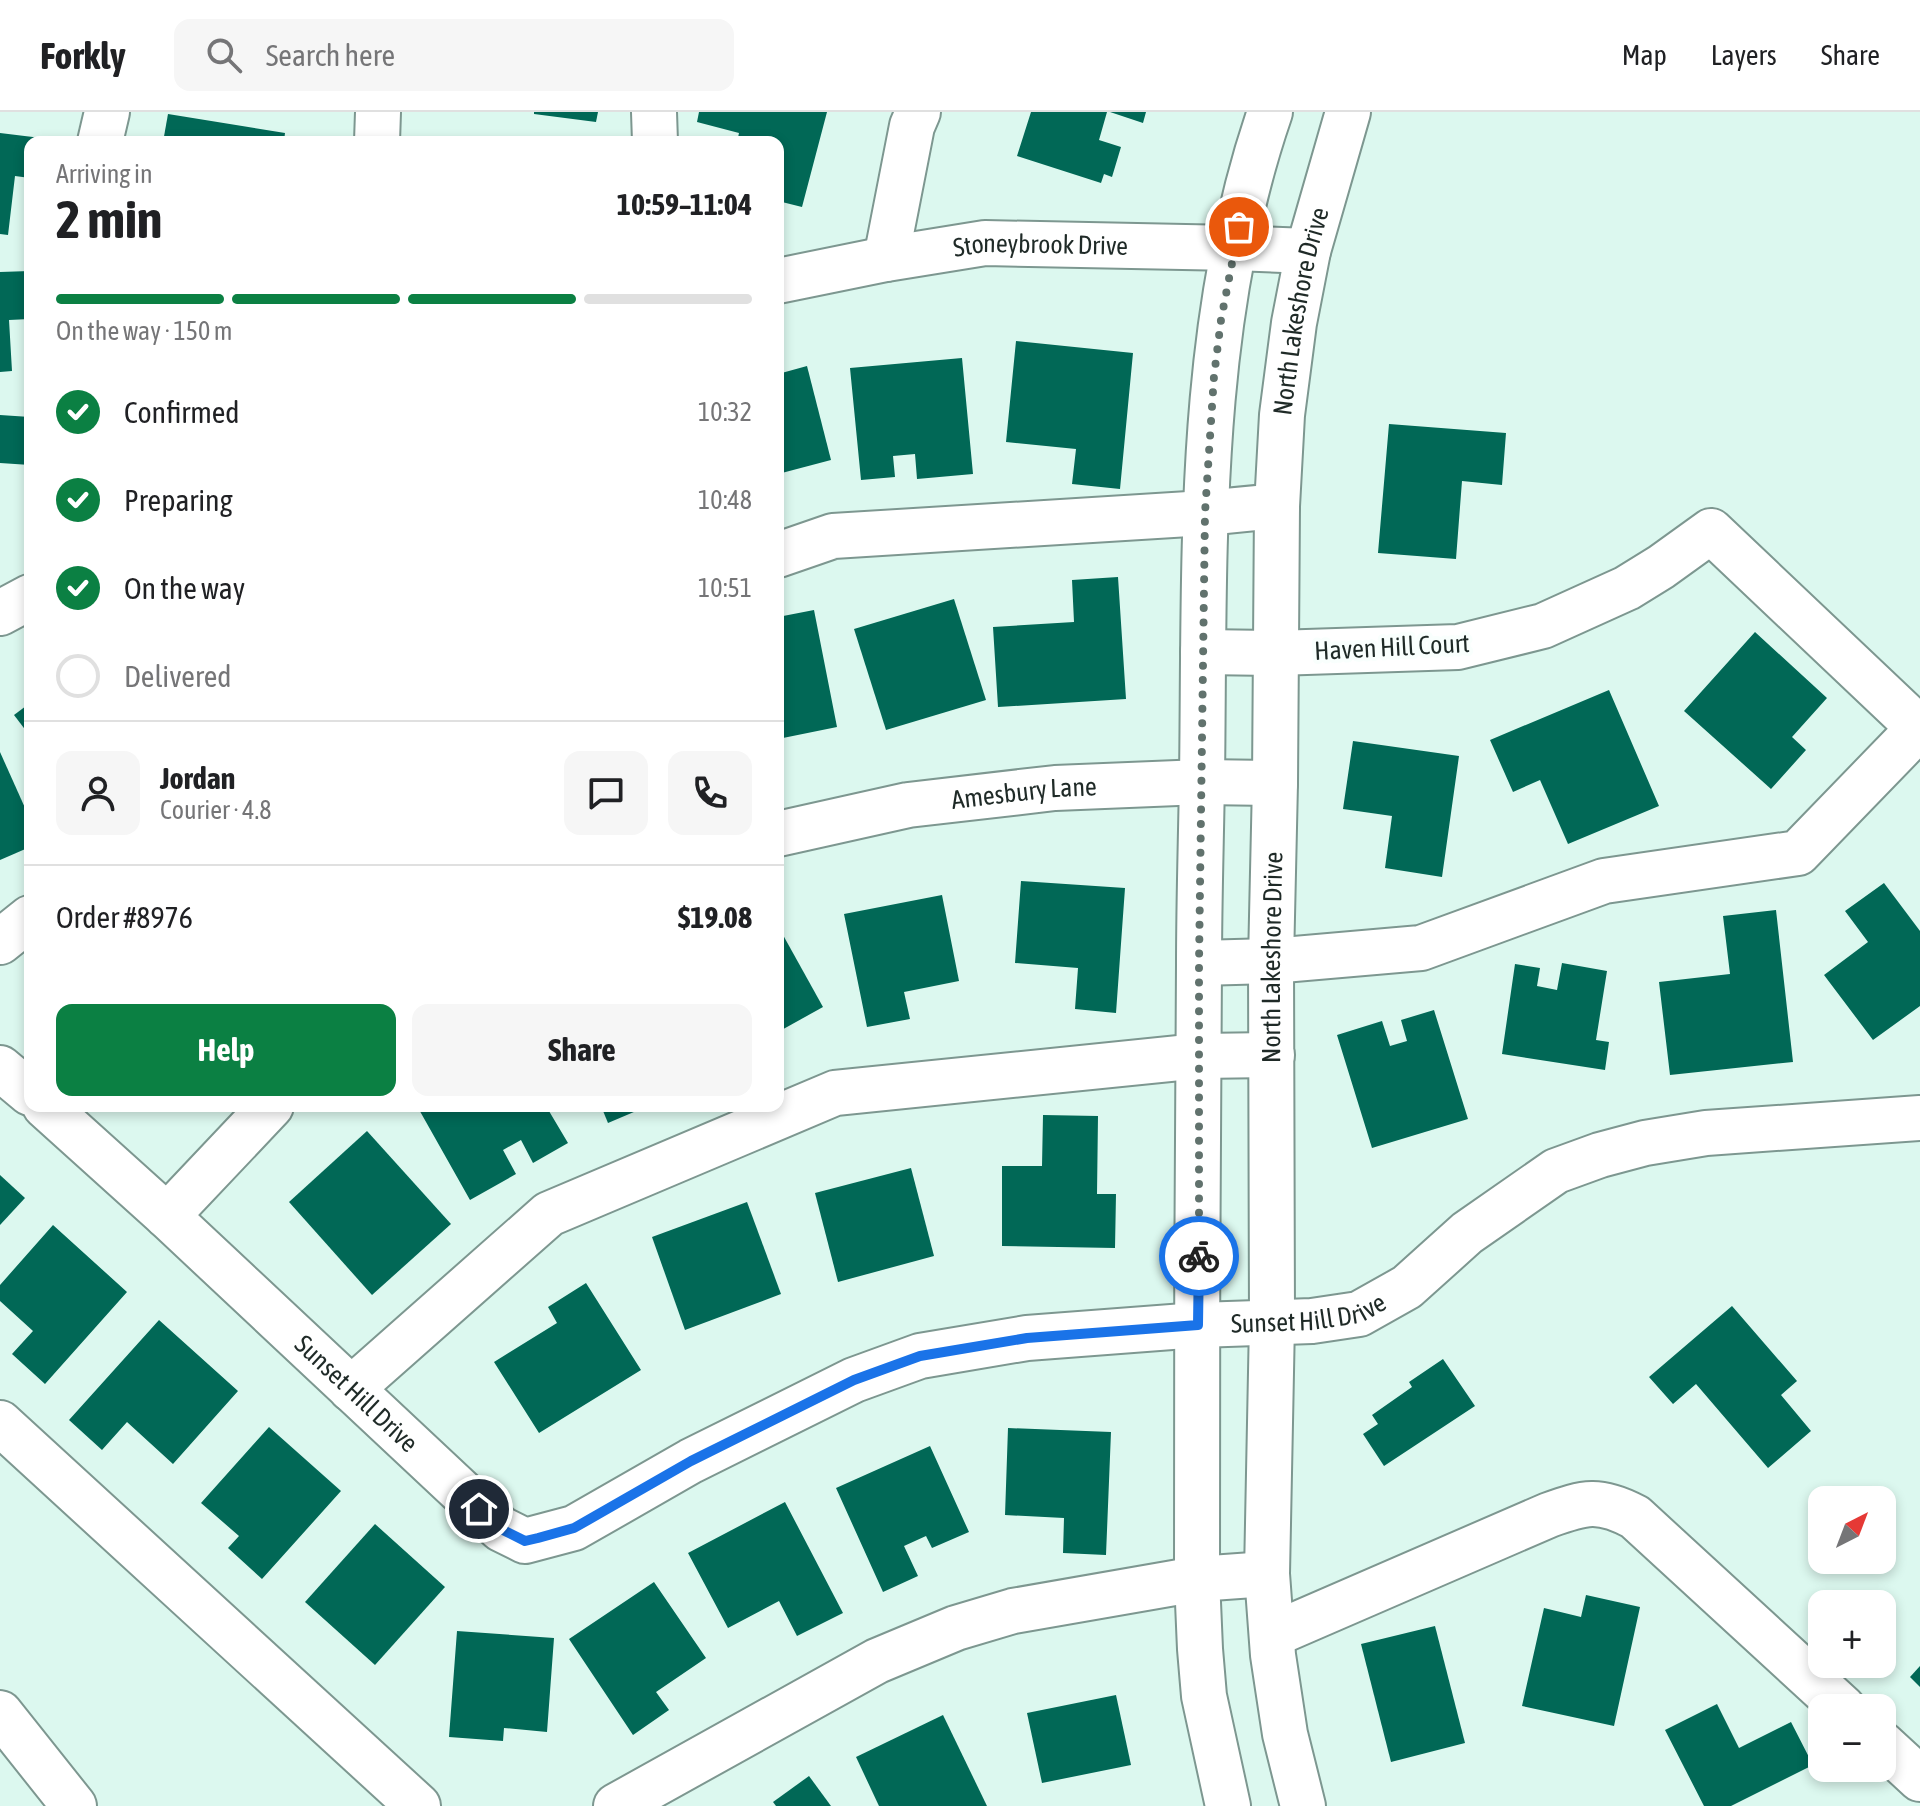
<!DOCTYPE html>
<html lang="en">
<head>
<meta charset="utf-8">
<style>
	body { margin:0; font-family:"Asap Condensed",sans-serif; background:#f6f6f6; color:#202124; height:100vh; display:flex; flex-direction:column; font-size:30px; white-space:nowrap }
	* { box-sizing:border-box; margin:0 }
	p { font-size:26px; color:#757577 }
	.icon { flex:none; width:44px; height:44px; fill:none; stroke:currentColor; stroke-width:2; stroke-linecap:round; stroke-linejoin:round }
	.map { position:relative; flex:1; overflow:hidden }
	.side { position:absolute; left:24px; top:24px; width:760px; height:976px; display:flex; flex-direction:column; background:#fff; border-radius:16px; box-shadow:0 4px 12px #0003 }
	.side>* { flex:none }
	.needle { width:52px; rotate:42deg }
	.controls { position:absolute; left:1808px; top:1374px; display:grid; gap:16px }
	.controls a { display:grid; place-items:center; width:88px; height:88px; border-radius:16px; background:#fff; box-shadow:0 4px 12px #0003; font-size:40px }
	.pin { position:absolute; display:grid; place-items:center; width:68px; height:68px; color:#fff; margin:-34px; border:4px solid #fff; border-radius:50%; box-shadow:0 2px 8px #0007 }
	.courier { position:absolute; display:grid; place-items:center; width:80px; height:80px; margin:-40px; border:6px solid #1a73e8; border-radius:50%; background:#fff; color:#222; box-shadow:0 2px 10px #0007 }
	.head em { font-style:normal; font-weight:700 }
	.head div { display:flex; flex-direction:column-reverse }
	.head { display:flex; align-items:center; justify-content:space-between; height:136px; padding:0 32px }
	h1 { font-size:52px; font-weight:700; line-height:60px }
	.bar { display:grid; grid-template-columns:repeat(4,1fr); gap:12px 8px; align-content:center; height:96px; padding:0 32px }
	.bar i { height:10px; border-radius:6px; background:#e0e0e0 }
	.bar .selected { background:#0b8043 }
	.bar p { grid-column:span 4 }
	.line { display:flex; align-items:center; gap:20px; padding:0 32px; border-top:2px solid #e0e0e0 }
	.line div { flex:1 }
	.round { display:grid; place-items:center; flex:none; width:84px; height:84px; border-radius:16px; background:#f6f6f6 }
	ol { padding:0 32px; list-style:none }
	li { display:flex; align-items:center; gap:24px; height:88px }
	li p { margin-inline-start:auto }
	li .icon { padding:8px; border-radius:50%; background:#0b8043; color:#fff; stroke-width:4 }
	li:last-child { color:#757577 }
	li i { width:44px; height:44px; border:4px solid #e0e0e0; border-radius:50% }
	.primary-button { display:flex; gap:16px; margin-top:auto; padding:16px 32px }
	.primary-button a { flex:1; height:92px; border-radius:16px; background:#0b8043; color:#fff; font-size:32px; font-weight:700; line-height:92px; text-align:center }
	.primary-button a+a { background:#f6f6f6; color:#202124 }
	header { display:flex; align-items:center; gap:48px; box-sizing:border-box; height:112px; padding:0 40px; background:#fff; border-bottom:2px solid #e0e0e0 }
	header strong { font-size:38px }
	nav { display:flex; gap:44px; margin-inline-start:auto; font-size:28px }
	.search { width:560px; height:72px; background:#f6f6f6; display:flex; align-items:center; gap:20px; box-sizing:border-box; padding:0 28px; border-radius:16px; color:#757577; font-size:30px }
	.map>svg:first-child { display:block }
</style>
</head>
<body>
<header>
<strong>Forkly</strong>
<div class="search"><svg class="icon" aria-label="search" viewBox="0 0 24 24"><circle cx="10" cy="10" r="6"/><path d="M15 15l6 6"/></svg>Search here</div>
<nav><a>Map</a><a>Layers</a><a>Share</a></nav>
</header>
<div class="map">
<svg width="1920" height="1694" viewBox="0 0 1920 1694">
	<rect width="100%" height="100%" fill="#dcf8ef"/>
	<g fill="#016856">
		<path d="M534,0H598L596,10L534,2Z"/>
		<path d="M699,0H827L802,95L778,89V30H737L739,21L697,10Z"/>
		<path d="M1031,0H1107L1099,28L1121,35L1112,65L1104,62L1101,71L1017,44Z"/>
		<path d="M1110,0H1146L1143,11Z"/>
		<path d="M168,2L285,21L284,30H163Z"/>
		<path d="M0,21L41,26L40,30H30V66L15,64L8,123L0,122Z"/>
		<path d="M30,159V207L9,208L12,259L0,260V160Z"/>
		<path d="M1016,229L1133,241L1120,377L1072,372L1076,337L1006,330Z"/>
		<path d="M962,246L973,362L917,367L915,342L893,344L895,365L861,368L850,256Z"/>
		<path d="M807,254L831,348L778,362V262Z"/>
		<path d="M0,303L30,305V353L0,351Z"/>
		<path d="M1389,312L1506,321L1502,373L1462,369L1456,447L1378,441Z"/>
		<path d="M1118,465L1126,587L998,595L993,515L1074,510L1072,468Z"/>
		<path d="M954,487L986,588L886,618L854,517Z"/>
		<path d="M814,498L837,615L778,627V545H781L778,530V505Z"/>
		<path d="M1755,520L1827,586L1792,625L1806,638L1771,677L1684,599Z"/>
		<path d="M1609,578L1659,694L1568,732L1540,668L1513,680L1490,628Z"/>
		<path d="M30,591V624L14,603Z"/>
		<path d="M1353,629L1459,644L1442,765L1385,756L1392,704L1343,697Z"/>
		<path d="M0,640L30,707V735L0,748Z"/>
		<path d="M1021,769L1125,776L1116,901L1075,897L1078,856L1015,851Z"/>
		<path d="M1884,771L1920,819V894L1873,928L1824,863L1868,830L1845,799Z"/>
		<path d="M942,783L959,869L904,880L910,907L867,915L844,802Z"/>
		<path d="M1776,798L1793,950L1670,963L1659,870L1730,862L1723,804Z"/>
		<path d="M778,814L823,895L778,920Z"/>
		<path d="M1562,851L1607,859L1596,928L1609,930L1605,958L1502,942L1515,852L1540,856L1537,874L1557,878Z"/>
		<path d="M1434,898L1468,1007L1372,1036L1337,923L1382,909L1390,934L1407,929L1401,908Z"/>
		<path d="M417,994H546L568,1031L533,1051L521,1028L503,1038L516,1062L470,1088Z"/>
		<path d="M601,994H648L608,1011Z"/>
		<path d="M1043,1003L1098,1004L1097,1082H1116L1115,1136L1002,1134V1054H1042Z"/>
		<path d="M367,1019L451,1112L372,1183L289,1090Z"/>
		<path d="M911,1056L934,1144L838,1170L815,1081Z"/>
		<path d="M0,1063L25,1086L0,1113Z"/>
		<path d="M747,1090L781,1182L685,1218L652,1125Z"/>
		<path d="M53,1113L127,1180L45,1272L12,1242L33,1219L0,1189V1173Z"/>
		<path d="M586,1171L641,1258L539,1321L494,1250L557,1211L548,1195Z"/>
		<path d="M1732,1194L1797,1269L1781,1283L1811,1319L1768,1356L1696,1272L1673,1292L1649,1265Z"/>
		<path d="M159,1208L238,1279L173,1352L127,1310L102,1338L69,1308Z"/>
		<path d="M1443,1247L1475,1294L1384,1354L1363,1322L1378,1312L1372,1303L1412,1275L1409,1270Z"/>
		<path d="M269,1315L341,1379L262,1467L228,1436L239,1424L201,1391Z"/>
		<path d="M1008,1316L1111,1320L1106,1443L1063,1441L1064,1406L1005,1403Z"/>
		<path d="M930,1334L969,1420L932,1436L926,1424L904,1434L918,1464L883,1480L836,1376Z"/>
		<path d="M785,1390L843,1501L797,1524L779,1489L728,1516L688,1441Z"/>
		<path d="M375,1412L445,1475L375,1553L305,1490Z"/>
		<path d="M654,1470L706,1546L656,1580L669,1598L633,1623L569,1527Z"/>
		<path d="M1586,1483L1640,1495L1614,1614L1522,1594L1544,1496L1581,1505Z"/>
		<path d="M1435,1514L1465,1631L1391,1650L1361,1532Z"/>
		<path d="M457,1519L554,1526L547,1620L504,1616L503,1629L449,1625Z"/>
		<path d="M1920,1554V1575L1910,1565Z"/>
		<path d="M1116,1583L1131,1653L1042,1671L1027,1601Z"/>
		<path d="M1717,1592L1739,1636L1791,1610L1813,1653L1731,1694H1704L1665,1618Z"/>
		<path d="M943,1603L987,1694H879L856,1645Z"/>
		<path d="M809,1664L831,1694H776L773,1690Z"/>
	</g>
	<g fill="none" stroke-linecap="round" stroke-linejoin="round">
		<g stroke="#7d9790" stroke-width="48">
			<g id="minor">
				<path d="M654,0L655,30"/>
				<path d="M100,30L107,0"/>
				<path d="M377,30L378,0"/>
				<path d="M886,147L912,14L918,0"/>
				<path id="s1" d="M778,169L886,147L985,131L1234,136L1308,139"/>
				<path d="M778,443L833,424L1205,401L1277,394"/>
				<path d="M0,501L30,485"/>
				<path id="s2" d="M778,722L908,693L1055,676L1202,670L1275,671"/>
				<path d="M0,830L30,806"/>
				<path d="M1199,851L1271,849L1421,836L1604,769L1798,741L1919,616L1711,419L1661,455L1627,476L1543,514L1458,535L1276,541L1203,540"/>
				<path d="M0,956L30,981"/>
				<path id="s3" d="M45,994L167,1104L501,1417L525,1429L574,1416L691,1349L854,1268L920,1244L1027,1226L1198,1213L1312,1209L1359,1202L1407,1175L1467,1121L1556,1059L1600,1043L1645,1031L1706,1021L1920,1006"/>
				<path d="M167,1104L271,994"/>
				<path d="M351,1277L549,1102L835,981L1199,944L1272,943"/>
				<path d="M0,1311L418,1694"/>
				<path d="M1272,1523L1549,1403C1585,1390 1599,1386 1635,1405L1843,1596"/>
				<path d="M0,1601L74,1694"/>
				<path d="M1882,1632L1920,1667"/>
				<path d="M616,1694L877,1549L956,1516L1013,1499L1197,1467"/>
			</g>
		</g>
		<g stroke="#7d9790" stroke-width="48">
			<g id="major">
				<path d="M1197,1467L1267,1462"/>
				<path d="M1228,1694L1204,1584L1200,1537L1197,1467C1196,1263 1198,1057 1199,853C1199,791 1201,729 1202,667C1205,444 1196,214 1270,0"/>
				<path id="s4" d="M1303,1694L1285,1622L1273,1543L1267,1462L1272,1210L1271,849L1275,671L1277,394L1282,303L1294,211L1308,139L1348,0"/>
			</g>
		</g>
		<use href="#minor" stroke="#fff" stroke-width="44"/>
		<use href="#major" stroke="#fff" stroke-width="44"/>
	</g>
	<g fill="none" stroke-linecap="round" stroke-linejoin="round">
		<path stroke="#61726d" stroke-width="8" stroke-dasharray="0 14.4" d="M1199,1144V851L1205,401L1214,264L1221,208L1239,115"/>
		<path stroke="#1a73e8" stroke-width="10" d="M479,1397L501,1417L525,1429L538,1426L574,1416L691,1349L854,1268L920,1244L1027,1226L1198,1213L1199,1144"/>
	</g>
	<g text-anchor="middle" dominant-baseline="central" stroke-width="8" stroke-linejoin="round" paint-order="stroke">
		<g font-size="26" fill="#1f2a27" stroke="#f9fffd">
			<text stroke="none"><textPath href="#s1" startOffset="266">Stoneybrook Drive</textPath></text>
			<text stroke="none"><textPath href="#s4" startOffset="1500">North Lakeshore Drive</textPath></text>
			<text transform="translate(1392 535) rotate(-3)">Haven Hill Court</text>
			<text stroke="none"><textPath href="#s2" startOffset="250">Amesbury Lane</textPath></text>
			<text stroke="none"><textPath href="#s4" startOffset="852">North Lakeshore Drive</textPath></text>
			<text stroke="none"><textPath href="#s3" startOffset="1478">Sunset Hill Drive</textPath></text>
			<text stroke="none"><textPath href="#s3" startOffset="424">Sunset Hill Drive</textPath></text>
		</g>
	</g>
</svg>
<div class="controls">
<a><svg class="needle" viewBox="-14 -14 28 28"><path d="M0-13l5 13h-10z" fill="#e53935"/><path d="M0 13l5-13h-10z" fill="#757577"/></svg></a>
<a>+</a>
<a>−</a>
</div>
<div class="pin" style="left:1239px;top:115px;background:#ea580c"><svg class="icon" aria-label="bag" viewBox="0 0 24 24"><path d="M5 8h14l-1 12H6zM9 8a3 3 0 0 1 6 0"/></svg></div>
<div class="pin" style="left:479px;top:1397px;background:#1f2937"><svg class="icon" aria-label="home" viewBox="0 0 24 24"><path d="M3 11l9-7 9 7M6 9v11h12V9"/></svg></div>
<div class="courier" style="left:1199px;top:1144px"><svg class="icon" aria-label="bike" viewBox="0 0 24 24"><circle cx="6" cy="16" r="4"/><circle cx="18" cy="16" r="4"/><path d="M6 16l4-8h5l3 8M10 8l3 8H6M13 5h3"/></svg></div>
<section class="side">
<div class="head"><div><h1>2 min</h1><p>Arriving in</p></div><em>10:59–11:04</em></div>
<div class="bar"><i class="selected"></i><i class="selected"></i><i class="selected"></i><i></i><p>On the way · 150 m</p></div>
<ol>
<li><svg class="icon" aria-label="check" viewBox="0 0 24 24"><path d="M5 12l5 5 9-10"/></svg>Confirmed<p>10:32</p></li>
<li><svg class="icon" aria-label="check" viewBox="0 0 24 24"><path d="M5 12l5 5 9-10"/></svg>Preparing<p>10:48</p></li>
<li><svg class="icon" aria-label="check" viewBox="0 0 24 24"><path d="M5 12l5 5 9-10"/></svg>On the way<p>10:51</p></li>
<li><i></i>Delivered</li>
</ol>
<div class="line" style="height:144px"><a class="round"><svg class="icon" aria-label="person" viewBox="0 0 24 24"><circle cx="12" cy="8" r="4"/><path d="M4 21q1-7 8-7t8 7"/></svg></a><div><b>Jordan</b><p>Courier · 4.8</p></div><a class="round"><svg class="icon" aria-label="chat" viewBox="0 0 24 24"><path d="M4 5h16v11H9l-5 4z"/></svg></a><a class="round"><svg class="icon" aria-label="phone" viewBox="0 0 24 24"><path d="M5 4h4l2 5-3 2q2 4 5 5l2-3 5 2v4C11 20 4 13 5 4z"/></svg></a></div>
<div class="line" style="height:104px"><div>Order #8976</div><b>$19.08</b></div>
<div class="primary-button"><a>Help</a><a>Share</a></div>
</section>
</div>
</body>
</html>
